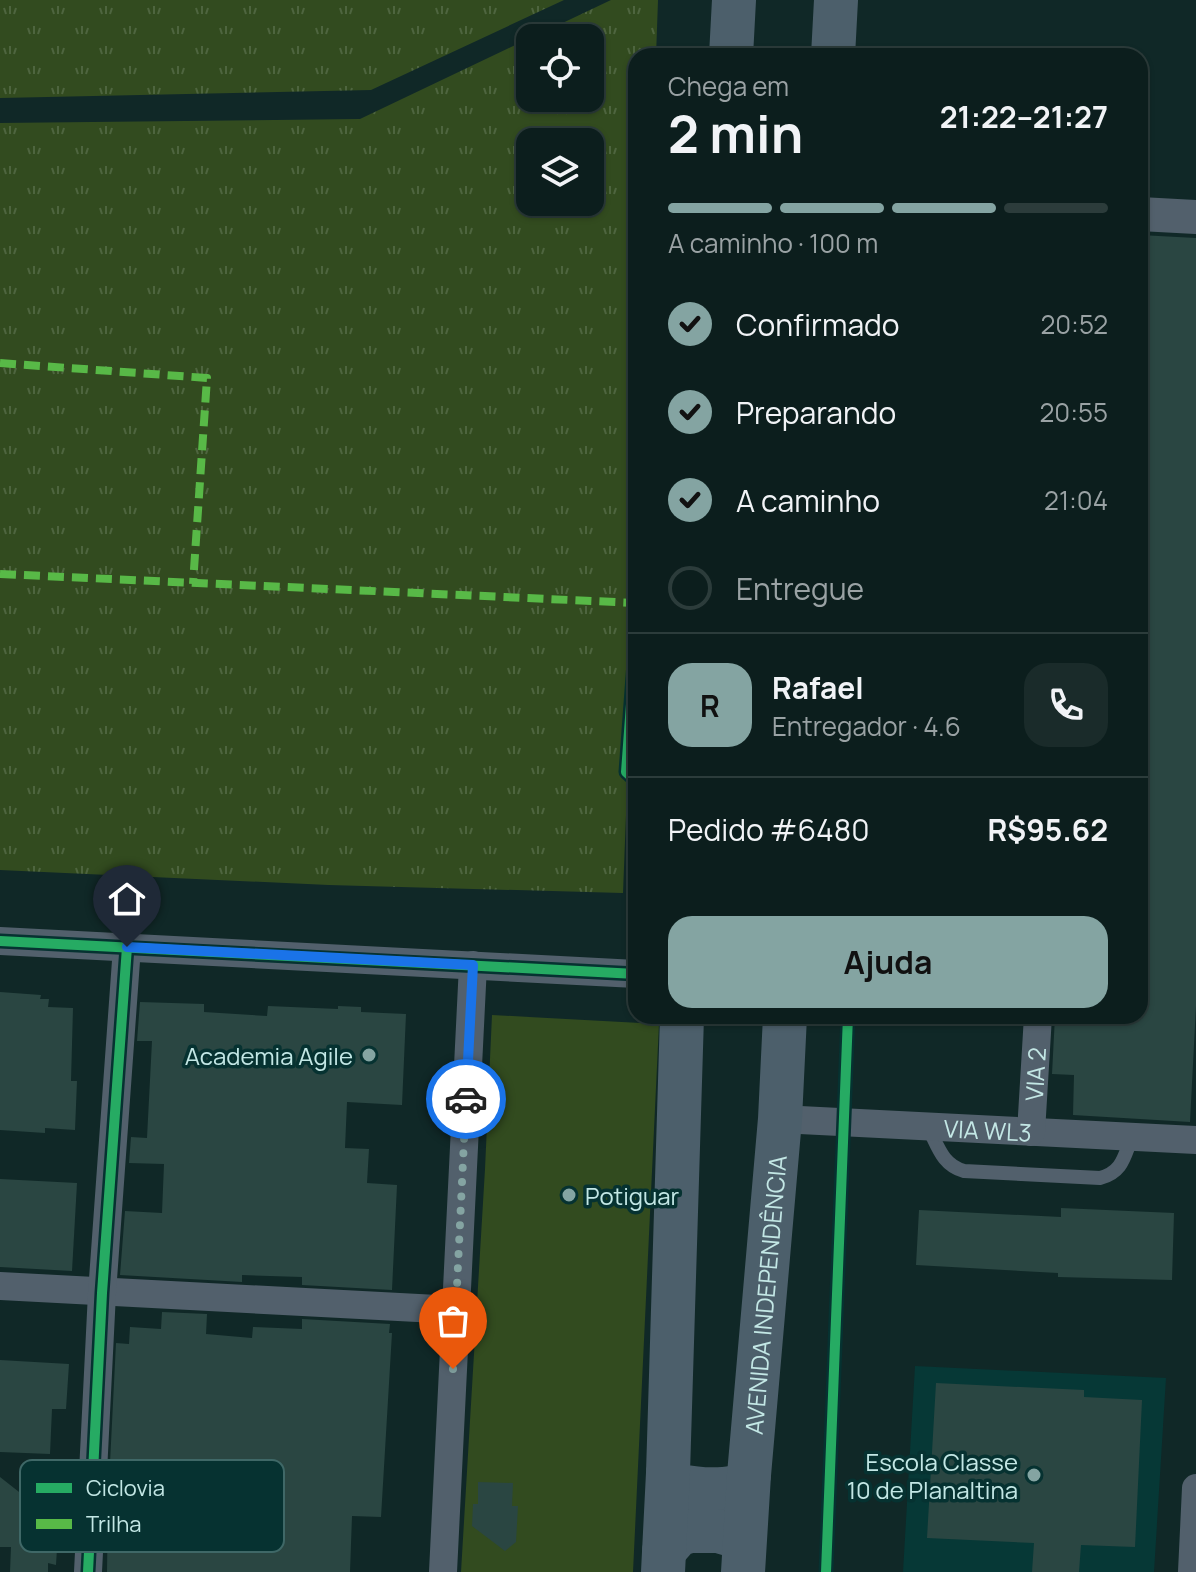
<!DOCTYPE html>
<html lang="pt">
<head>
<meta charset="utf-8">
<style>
	body { margin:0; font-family:Manrope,sans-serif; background:#1a2b2a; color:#f1f3f6; height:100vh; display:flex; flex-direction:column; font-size:30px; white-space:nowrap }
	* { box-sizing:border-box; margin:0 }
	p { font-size:26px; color:#9aa2a4 }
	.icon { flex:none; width:44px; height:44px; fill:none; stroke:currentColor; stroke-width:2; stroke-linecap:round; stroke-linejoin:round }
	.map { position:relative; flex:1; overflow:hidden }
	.panel { position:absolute; left:628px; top:48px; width:520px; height:976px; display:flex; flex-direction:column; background:#0c1e1d; border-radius:24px; box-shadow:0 2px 6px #0004,0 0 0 2px #2c3c3b }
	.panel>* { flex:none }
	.fabs { position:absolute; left:516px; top:24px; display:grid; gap:16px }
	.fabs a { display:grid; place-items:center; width:88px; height:88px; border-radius:16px; background:#0c1e1d; box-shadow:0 2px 6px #0004,0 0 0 2px #2c3c3b; font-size:40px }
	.pin { position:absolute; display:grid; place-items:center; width:68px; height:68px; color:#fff; margin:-82px -34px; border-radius:50% 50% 50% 0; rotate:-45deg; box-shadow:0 0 8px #0007 }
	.pin .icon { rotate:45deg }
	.courier { position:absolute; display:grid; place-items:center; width:80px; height:80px; margin:-40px; border:6px solid #1a73e8; border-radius:50%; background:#fff; color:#222; box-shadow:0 2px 10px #0007 }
	.headline em { font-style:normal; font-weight:700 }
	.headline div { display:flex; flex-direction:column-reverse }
	.headline { display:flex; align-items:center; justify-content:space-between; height:136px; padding:0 40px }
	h1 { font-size:52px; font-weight:700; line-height:60px }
	.bar { display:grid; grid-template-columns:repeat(4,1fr); gap:12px 8px; align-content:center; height:96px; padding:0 40px }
	.bar i { height:10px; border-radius:6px; background:#2c3c3b }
	.bar .current { background:#84a4a2 }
	.bar p { grid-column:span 4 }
	.line { display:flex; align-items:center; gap:20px; padding:0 40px; border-top:2px solid #2c3c3b }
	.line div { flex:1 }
	.round { display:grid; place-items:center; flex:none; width:84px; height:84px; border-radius:24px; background:#1a2b2a }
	ol { padding:0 40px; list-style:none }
	li { display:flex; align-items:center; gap:24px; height:88px }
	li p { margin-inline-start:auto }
	li .icon { padding:8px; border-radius:50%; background:#84a4a2; color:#111; stroke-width:4 }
	li:last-child { color:#9aa2a4 }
	li i { width:44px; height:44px; border:4px solid #2c3c3b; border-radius:50% }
	.cta { display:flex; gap:16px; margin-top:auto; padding:16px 40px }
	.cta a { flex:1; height:92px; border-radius:24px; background:#84a4a2; color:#111; font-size:32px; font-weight:700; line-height:92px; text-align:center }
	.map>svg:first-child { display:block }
</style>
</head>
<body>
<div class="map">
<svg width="1196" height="1572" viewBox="0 0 1196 1572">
	<defs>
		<pattern id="grass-tufts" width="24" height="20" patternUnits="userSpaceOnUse" patternTransform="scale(2)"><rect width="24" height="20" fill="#324b1f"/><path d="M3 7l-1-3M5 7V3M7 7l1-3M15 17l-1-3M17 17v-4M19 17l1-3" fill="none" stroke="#4e653f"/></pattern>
	</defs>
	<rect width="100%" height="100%" fill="#102827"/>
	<path fill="#063836" d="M915,1366L1166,1378L1154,1572H903Z"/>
	<g fill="url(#grass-tufts)" fill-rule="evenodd">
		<path d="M0,0H564L371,90L0,98Z"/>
		<path d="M611,0H658L656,56H636V556L623,893L329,885L0,870V123L360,119L530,38V98H590V38H531ZM530,142H590V202H530Z"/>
	</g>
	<path fill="#324b1f" d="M492,1015L659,1024L633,1572H461L485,1169Z"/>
	<g fill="#2a4642">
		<path d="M1140,235L1196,238V1006L1190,1122L1073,1115L1074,1075L1052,1074L1055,1016H1140Z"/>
		<path d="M0,992L41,995L40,999H49L48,1007L73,1008L71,1081H77L75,1130L45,1128V1133L0,1130Z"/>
		<path d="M140,1002L204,1004V1012L267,1016L268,1006L338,1009V1006L361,1007V1012L406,1014L402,1105L347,1102L345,1148L369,1149L367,1183L397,1185L392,1290L302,1285V1277L242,1275V1282L120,1275L125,1211L162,1213L164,1164L129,1163L131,1137L147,1138L152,1041H137Z"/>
		<path d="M0,1179L77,1183L72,1271L0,1267Z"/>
		<path d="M1061,1208L1174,1213L1172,1280L1058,1277V1273L916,1265L919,1210L1061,1217Z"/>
		<path d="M162,1312L207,1314L206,1334L252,1338L253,1327L302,1329V1319L390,1324L389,1333H392L381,1517L352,1516L350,1572H107L108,1503L116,1343L129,1344L130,1327L161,1329Z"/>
		<path d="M0,1360L69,1364L66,1409H52L50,1454L0,1452Z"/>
		<path d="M936,1383L1084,1390V1397L1142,1400L1135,1547L1081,1545L1079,1572H1032L1034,1543L927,1538Z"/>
		<path d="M0,1477L28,1499L60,1500L56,1565L48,1563V1572H10L11,1547H0Z"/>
		<path d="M478,1482L513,1483L512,1506H518L516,1542L505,1551L472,1526L473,1504H478Z"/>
	</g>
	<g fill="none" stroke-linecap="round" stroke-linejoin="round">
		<path stroke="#52606c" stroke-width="14" d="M928,1127C938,1146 942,1165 964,1171L1100,1178C1123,1172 1124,1156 1132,1137"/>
		<g stroke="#52606c" stroke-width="28">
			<path d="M0,941L636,974"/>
			<path id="s1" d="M780,1119L1196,1140"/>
			<path id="s2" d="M1031,1132L1038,1016"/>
			<path d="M0,1286L456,1310"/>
			<path d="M88,1572L102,1293L127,947"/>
			<path d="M443,1572L473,965"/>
			<path d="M1192,1572L1196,1488"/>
		</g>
		<path stroke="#52606c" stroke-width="34" d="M1140,214L1196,217"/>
		<g stroke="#4c5f6b" stroke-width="44">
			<path d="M731,56L734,0"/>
			<path d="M833,56L836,0"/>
			<path d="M668,1473C671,1476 673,1480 677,1483C686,1491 723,1490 735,1487C742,1485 745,1481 749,1475"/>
			<path d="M664,1551L678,1535L690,1531H718L735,1536L744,1548"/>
			<path d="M663,1572L668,1473L682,1016"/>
			<path id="s3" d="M743,1572L749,1475L780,1119L785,1016"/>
		</g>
		<g stroke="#58b947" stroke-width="8" stroke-dasharray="16 8" stroke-linecap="butt">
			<path d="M0,363L207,378L193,584"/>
			<path d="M0,574L636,603"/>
		</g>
		<g stroke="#063231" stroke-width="15">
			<g id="cycleway">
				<path d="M636,636L626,772L636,781"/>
				<path d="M0,941L636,974"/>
				<path d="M88,1572L102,1293L127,947"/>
				<path d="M826,1572L848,1016"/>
			</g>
		</g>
		<use href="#cycleway" stroke="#26ab63" stroke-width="10"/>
	</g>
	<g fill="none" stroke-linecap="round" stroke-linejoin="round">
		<path stroke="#84a4a2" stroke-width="8" stroke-dasharray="0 14.4" d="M453,1369L466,1099"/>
		<path stroke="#1a73e8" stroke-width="10" d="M127,947L473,965L466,1099"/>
	</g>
	<g fill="#84a4a2" stroke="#063231" stroke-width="3">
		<circle cx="369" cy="1055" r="8"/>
		<circle cx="569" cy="1195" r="8"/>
		<circle cx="1034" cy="1475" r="8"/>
	</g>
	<g text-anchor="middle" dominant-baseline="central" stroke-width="7" stroke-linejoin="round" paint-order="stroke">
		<g font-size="24" fill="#c3e7e5" stroke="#063231" text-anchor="end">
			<text x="353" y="1055">Academia Agile</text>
			<text x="585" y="1195" text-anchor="start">Potiguar</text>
			<text x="1018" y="1461">Escola Classe<tspan x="1018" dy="28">10 de Planaltina</tspan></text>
		</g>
		<g font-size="24" fill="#c3e7e5" stroke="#063231">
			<text stroke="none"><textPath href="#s2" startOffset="58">VIA 2</textPath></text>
			<text stroke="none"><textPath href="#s1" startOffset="208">VIA WL3</textPath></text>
			<text stroke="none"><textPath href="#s3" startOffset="278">AVENIDA INDEPENDÊNCIA</textPath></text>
		</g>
	</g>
	<rect x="20" y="1460" width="264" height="92" rx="12" fill="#063231" stroke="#3f6867" stroke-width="2"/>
	<rect x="36" y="1483" width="36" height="10" fill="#26ab63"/>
	<rect x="36" y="1519" width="36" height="10" fill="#58b947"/>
	<g font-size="22" fill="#c3e7e5">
		<text x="86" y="1496">Ciclovia</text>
		<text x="86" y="1532">Trilha</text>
	</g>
</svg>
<div class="fabs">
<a><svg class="icon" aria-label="locate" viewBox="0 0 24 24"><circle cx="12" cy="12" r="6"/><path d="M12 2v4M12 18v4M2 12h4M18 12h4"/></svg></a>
<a><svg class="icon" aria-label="layers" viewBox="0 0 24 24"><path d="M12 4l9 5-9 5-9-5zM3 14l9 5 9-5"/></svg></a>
</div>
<div class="pin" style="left:453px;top:1369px;background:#ea580c"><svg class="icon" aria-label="bag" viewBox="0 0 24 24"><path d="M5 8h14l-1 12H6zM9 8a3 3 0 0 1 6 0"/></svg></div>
<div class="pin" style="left:127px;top:947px;background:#1f2937"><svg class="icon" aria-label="home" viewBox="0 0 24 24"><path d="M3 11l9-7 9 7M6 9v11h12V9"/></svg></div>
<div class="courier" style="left:466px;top:1099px"><svg class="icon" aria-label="car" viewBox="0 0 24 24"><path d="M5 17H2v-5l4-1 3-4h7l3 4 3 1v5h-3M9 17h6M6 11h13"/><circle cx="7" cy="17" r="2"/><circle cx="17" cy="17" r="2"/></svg></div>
<section class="panel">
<div class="headline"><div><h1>2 min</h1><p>Chega em</p></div><em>21:22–21:27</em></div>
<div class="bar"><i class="current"></i><i class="current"></i><i class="current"></i><i></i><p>A caminho · 100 m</p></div>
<ol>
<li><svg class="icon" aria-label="check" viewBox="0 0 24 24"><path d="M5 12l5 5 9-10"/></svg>Confirmado<p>20:52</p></li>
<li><svg class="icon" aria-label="check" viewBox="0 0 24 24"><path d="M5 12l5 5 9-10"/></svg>Preparando<p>20:55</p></li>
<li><svg class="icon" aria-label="check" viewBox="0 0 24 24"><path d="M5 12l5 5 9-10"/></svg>A caminho<p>21:04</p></li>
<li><i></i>Entregue</li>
</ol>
<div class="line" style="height:144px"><b class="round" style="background:#84a4a2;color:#111">R</b><div><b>Rafael</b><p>Entregador · 4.6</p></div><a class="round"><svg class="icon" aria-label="phone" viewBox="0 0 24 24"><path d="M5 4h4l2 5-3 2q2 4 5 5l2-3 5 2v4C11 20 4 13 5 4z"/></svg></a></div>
<div class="line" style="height:104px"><div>Pedido #6480</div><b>R$95.62</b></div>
<div class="cta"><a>Ajuda</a></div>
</section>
</div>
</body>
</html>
